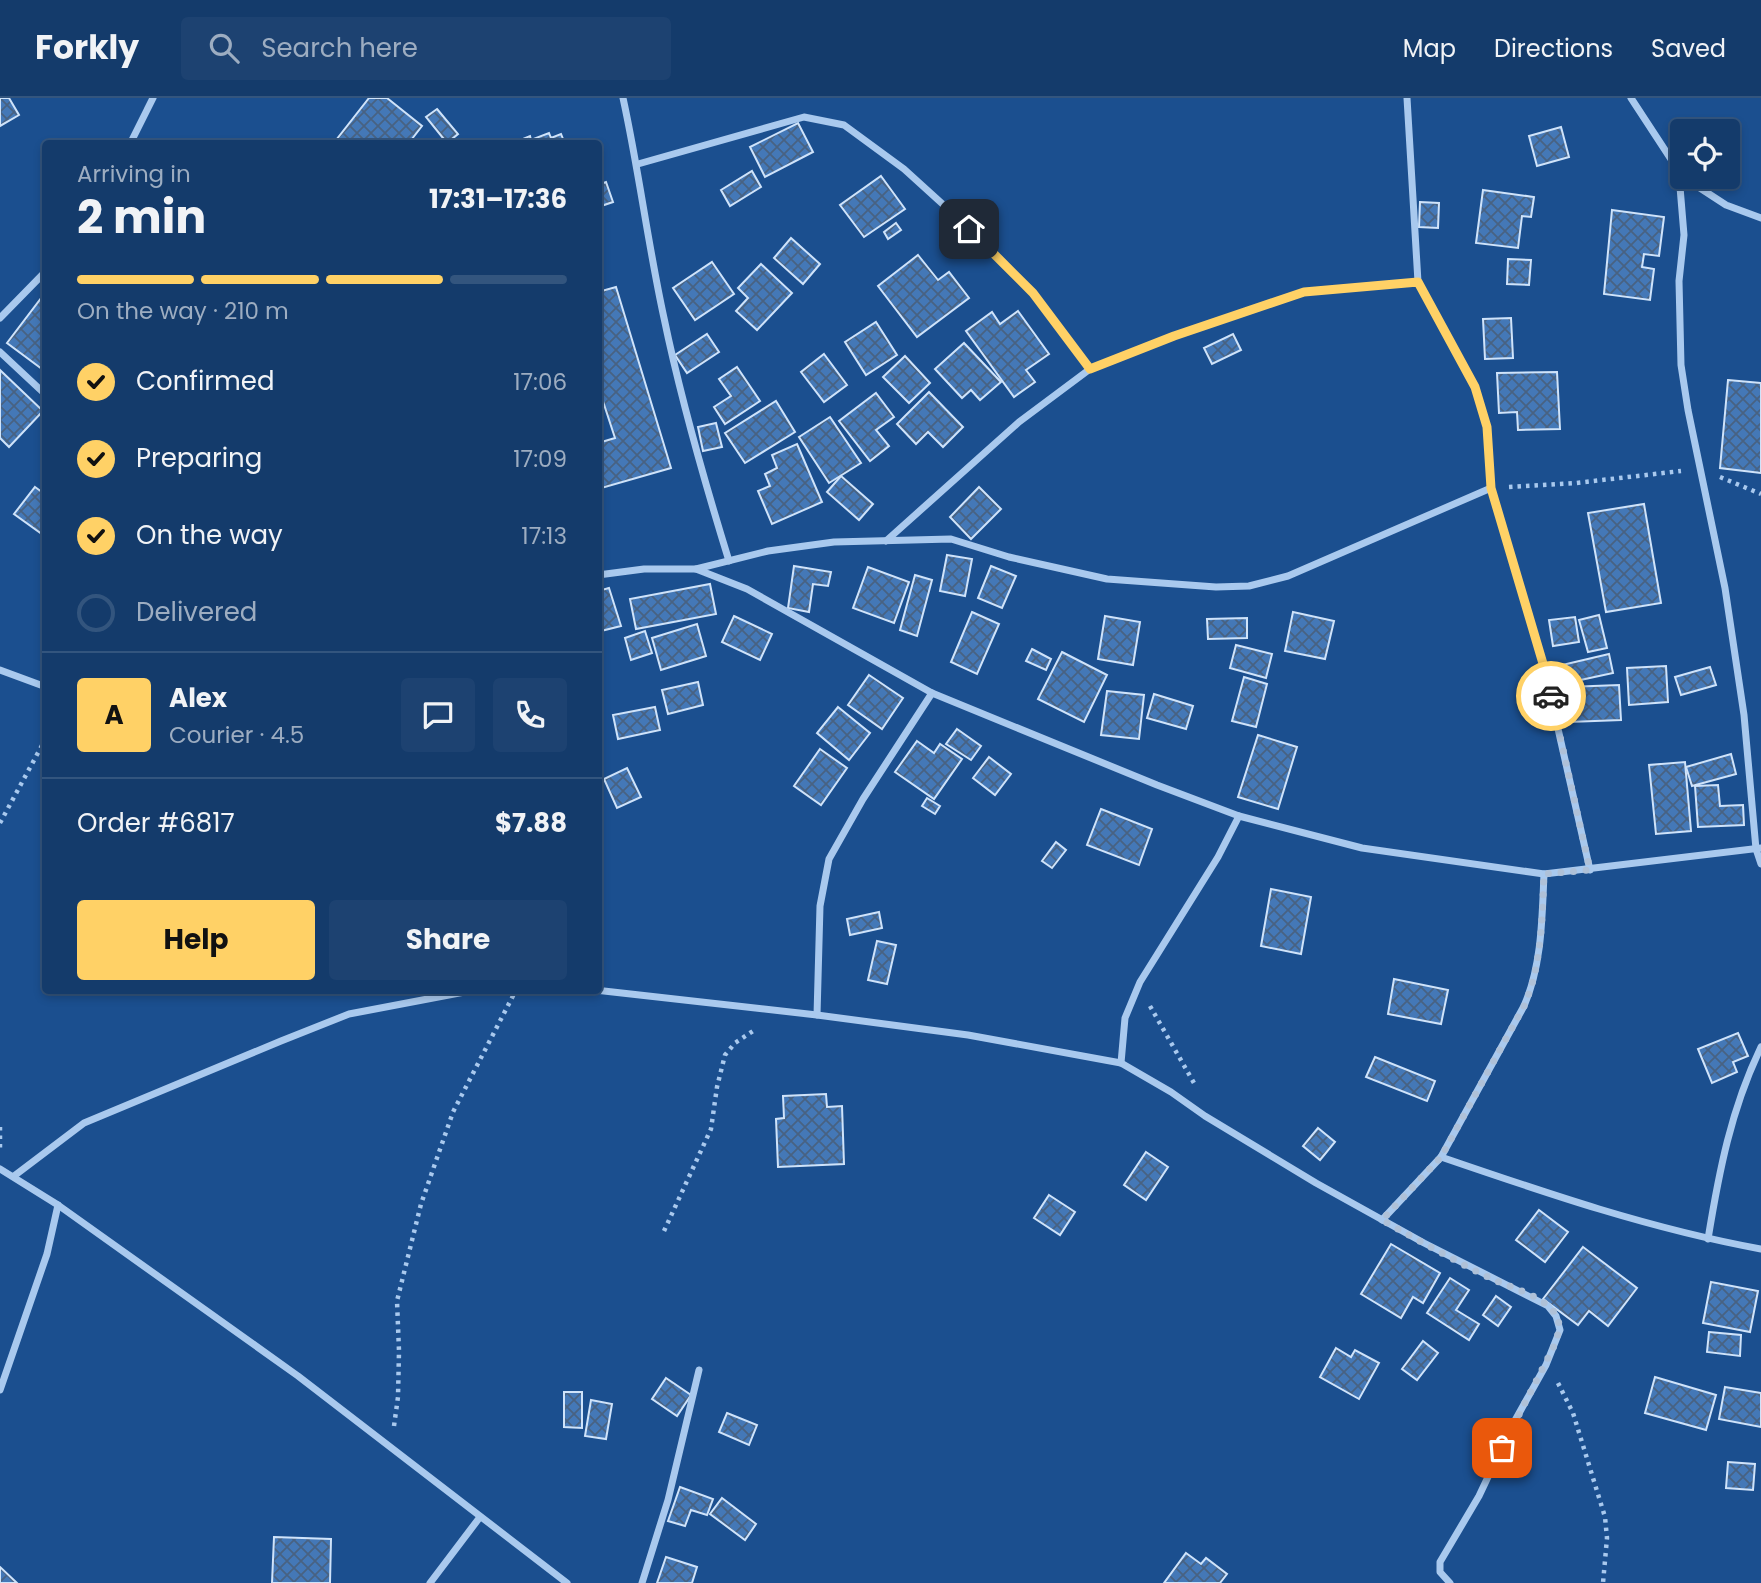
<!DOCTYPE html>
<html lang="en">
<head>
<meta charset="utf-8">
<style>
	body { margin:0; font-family:Poppins,sans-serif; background:#1d4271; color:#f1f3f6; height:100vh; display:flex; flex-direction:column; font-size:26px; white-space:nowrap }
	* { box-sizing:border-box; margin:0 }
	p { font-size:23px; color:#9dadc1 }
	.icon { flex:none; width:38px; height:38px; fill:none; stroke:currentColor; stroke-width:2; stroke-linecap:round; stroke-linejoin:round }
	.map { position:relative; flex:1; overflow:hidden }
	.side { position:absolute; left:42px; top:42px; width:560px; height:854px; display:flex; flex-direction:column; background:#143b6b; border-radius:7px; box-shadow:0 4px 10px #0003,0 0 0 2px #33557e }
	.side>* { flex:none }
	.tools { position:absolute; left:1670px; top:21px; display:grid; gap:14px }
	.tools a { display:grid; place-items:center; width:70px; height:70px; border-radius:7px; background:#143b6b; box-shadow:0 4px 10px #0003,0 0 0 2px #33557e; font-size:35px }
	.pin { position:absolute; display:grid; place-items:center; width:60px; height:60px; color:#fff; margin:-30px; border-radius:14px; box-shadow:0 4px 10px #0006 }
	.courier { position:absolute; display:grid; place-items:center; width:70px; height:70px; margin:-35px; border:5px solid #ffd166; border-radius:50%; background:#fff; color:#222; box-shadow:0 2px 9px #0007 }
	.headline em { font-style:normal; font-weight:700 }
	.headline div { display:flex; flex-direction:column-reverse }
	.headline { display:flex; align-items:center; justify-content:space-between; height:119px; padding:0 35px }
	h1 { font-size:46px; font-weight:700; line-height:52px }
	.bar { display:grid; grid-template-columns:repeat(4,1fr); gap:10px 7px; align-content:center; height:84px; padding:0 35px }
	.bar i { height:9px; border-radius:5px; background:#33557e }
	.bar .selected { background:#ffd166 }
	.bar p { grid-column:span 4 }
	.line { display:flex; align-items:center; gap:18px; padding:0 35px; border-top:2px solid #33557e }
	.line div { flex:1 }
	.round { display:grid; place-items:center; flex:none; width:74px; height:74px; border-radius:7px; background:#1d4271 }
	ol { padding:0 35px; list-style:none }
	li { display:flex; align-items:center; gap:21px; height:77px }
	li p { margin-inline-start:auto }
	li .icon { padding:7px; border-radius:50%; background:#ffd166; color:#111; stroke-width:4 }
	li:last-child { color:#9dadc1 }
	li i { width:38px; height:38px; border:4px solid #33557e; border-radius:50% }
	.action { display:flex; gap:14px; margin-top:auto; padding:14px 35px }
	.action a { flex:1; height:80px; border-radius:7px; background:#ffd166; color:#111; font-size:28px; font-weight:700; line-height:80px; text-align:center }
	.action a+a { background:#1d4271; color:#f1f3f6 }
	header { display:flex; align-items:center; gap:42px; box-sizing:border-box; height:98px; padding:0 35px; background:#143b6b; border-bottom:2px solid #33557e }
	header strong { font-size:33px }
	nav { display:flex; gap:38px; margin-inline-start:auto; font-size:24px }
	.search { width:490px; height:63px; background:#1d4271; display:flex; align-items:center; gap:18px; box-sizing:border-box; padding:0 24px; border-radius:7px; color:#9dadc1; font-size:26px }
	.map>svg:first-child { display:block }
</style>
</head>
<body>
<header>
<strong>Forkly</strong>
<div class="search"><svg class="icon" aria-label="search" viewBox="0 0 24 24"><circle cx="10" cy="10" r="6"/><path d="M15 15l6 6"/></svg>Search here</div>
<nav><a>Map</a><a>Directions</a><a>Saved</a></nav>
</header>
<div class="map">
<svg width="1761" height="1485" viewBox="0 0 1761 1485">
	<defs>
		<pattern id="building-cross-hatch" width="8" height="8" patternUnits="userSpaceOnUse" patternTransform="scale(1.75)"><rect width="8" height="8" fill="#4478b7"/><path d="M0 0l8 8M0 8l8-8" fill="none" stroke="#486282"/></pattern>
	</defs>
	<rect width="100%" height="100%" fill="#1b4f8f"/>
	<g fill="url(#building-cross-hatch)" stroke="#cfe3fa" stroke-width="2">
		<path d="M0,0H9L19,17L0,28Z"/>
		<path d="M369,0H387L422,28L408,46H333Z"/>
		<path d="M437,11L458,36L447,45L426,19Z"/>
		<path d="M798,25L813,54L765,79L750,49Z"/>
		<path d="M1561,29L1569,59L1537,68L1529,38Z"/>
		<path d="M549,35L551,40L561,36L565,46L513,45L530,38L531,42Z"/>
		<path d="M752,73L761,89L730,108L721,92Z"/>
		<path d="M881,78L905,111L864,139L840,107Z"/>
		<path d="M606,84L613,104L598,109V87Z"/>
		<path d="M1483,92L1534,99L1531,119L1522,118L1518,150L1476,145Z"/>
		<path d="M1420,104L1439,105L1438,130L1419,129Z"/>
		<path d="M1612,112L1664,119L1659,158L1644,156L1642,169L1654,171L1650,202L1604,196Z"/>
		<path d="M896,125L901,132L888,141L884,134Z"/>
		<path d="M791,140L820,166L803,186L774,160Z"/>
		<path d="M918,157L938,182L949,174L969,200L917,239L878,188Z"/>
		<path d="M1508,161L1531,162L1529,187L1507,186Z"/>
		<path d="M712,164L734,196L695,222L673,190Z"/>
		<path d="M761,166L792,195L757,232L736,213L748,200L738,190Z"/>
		<path d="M616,189L671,370L598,391V345L615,340L598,288V194Z"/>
		<path d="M42,199L46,202V274L7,245Z"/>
		<path d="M1018,213L1049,256L1026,272L1035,284L1014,299L966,233L992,214L1000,226Z"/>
		<path d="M1511,220L1513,260L1485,261L1483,221Z"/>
		<path d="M876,224L897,257L866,277L845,244Z"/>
		<path d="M707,236L719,254L687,275L675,257Z"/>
		<path d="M1233,236L1241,252L1212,266L1204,250Z"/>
		<path d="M964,245L1001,284L980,302L971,292L962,300L935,271Z"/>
		<path d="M824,256L847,287L824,304L801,274Z"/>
		<path d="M905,258L930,285L909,305L883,279Z"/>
		<path d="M737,269L760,303L725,326L714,309L731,298L719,281Z"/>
		<path d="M0,272L43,313L9,349L0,340Z"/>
		<path d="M1557,274L1560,331L1518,332L1517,314L1499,315L1497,275Z"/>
		<path d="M1728,282L1761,285V375L1720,370Z"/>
		<path d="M929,294L963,329L943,349L928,334L916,346L897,326Z"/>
		<path d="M876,295L894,319L876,332L889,348L870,363L839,323Z"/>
		<path d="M776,303L795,334L745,365L725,335Z"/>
		<path d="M830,319L861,365L829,385L799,339Z"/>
		<path d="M716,325L722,349L703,353L698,329Z"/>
		<path d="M797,346L822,404L772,426L758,393L770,388L765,376L777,370L772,357Z"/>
		<path d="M841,378L873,406L859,422L827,394Z"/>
		<path d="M35,389L46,397V439L14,416Z"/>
		<path d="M979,389L1001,411L971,441L950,419Z"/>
		<path d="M1644,406L1661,505L1606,514L1588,415Z"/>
		<path d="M947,457L972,461L965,498L940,493Z"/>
		<path d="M794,468L831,474L828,488L813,486L809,514L788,510Z"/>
		<path d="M991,468L1016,478L1002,510L978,500Z"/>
		<path d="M868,469L909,484L894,525L853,510Z"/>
		<path d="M915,477L932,482L917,538L900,532Z"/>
		<path d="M710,486L716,516L636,531L630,501Z"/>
		<path d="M609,490L621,528L601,533L598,524V493Z"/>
		<path d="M972,514L999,526L977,576L951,564Z"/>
		<path d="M1293,514L1334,523L1325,561L1285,553Z"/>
		<path d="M1599,517L1607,550L1588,554L1579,522Z"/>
		<path d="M734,518L772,536L760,562L722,544Z"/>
		<path d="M1105,518L1140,524L1133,567L1098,561Z"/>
		<path d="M1575,519L1579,544L1553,548L1549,522Z"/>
		<path d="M1247,520V540L1208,541L1207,521Z"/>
		<path d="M697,526L706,558L661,572L652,540Z"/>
		<path d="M645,533L652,555L631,562L625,540Z"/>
		<path d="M1236,547L1272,556L1266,580L1230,570Z"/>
		<path d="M1032,551L1051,561L1046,572L1026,563Z"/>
		<path d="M1062,554L1107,577L1084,624L1038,601Z"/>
		<path d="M1609,556L1613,575L1562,586L1558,568Z"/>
		<path d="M1666,568L1668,604L1629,607L1627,570Z"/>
		<path d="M1710,569L1716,587L1681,597L1675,579Z"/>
		<path d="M869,577L903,600L882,631L848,607Z"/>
		<path d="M1244,579L1267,586L1256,629L1232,623Z"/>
		<path d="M698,584L703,607L668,616L662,592Z"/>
		<path d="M1619,587L1621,622L1569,624L1567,589Z"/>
		<path d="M1107,593L1144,597L1139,641L1101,637Z"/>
		<path d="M1154,596L1193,608L1186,631L1147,620Z"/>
		<path d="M655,609L660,632L618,641L613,617Z"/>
		<path d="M838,609L870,635L849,662L817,635Z"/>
		<path d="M957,631L981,648L971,662L946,646Z"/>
		<path d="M1258,637L1297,649L1278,711L1238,699Z"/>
		<path d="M917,643L934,655L940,646L962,661L934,701L895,674Z"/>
		<path d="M820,651L847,670L821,707L794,688Z"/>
		<path d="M1731,656L1736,676L1692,688L1686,669Z"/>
		<path d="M989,659L1011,676L995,697L973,680Z"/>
		<path d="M1685,664L1691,733L1656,736L1649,667Z"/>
		<path d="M627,670L641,699L617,710L604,681Z"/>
		<path d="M1718,687L1720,708L1743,707L1744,727L1698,729L1695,688Z"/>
		<path d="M927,700L940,708L935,716L922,708Z"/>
		<path d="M1101,711L1152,731L1139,767L1087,747Z"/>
		<path d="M1056,744L1066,752L1052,770L1042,763Z"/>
		<path d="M1271,791L1311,799L1301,856L1261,848Z"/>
		<path d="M879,814L882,830L850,837L847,821Z"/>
		<path d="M877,843L896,847L887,886L868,882Z"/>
		<path d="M1394,881L1448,892L1441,926L1388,916Z"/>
		<path d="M1738,935L1748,958L1733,964L1737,974L1712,985L1698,951Z"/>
		<path d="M1375,959L1435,983L1427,1003L1366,979Z"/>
		<path d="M826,996L827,1009L842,1008L844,1066L778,1069L776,1021L784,1020L783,998Z"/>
		<path d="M1318,1030L1335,1044L1320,1062L1303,1048Z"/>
		<path d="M1146,1054L1168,1069L1146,1102L1124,1087Z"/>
		<path d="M1049,1097L1075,1114L1060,1137L1034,1120Z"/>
		<path d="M1539,1112L1568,1134L1545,1164L1516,1142Z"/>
		<path d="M1391,1146L1440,1175L1423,1205L1413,1199L1401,1220L1361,1196Z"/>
		<path d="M1583,1149L1637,1190L1608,1228L1589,1213L1578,1227L1543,1201Z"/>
		<path d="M1450,1180L1469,1192L1456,1212L1479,1226L1469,1242L1427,1215Z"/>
		<path d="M1711,1184L1758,1193L1750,1234L1703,1225Z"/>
		<path d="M1496,1198L1511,1209L1498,1228L1483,1217Z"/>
		<path d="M1709,1234L1741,1237L1740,1258L1707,1254Z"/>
		<path d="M1423,1243L1438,1255L1417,1282L1402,1271Z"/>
		<path d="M1336,1250L1351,1259L1355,1252L1379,1265L1359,1301L1320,1279Z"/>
		<path d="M1655,1279L1716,1297L1706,1332L1645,1315Z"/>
		<path d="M666,1280L691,1297L677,1318L652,1301Z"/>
		<path d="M1725,1289L1761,1295V1329L1719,1321Z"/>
		<path d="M564,1294H582V1330L564,1329Z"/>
		<path d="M591,1302L612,1306L606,1341L585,1338Z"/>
		<path d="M727,1315L757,1327L749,1347L719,1334Z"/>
		<path d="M1728,1364L1755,1366L1753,1392L1726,1390Z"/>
		<path d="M680,1389L713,1401L707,1417L691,1412L685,1428L668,1423Z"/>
		<path d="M722,1400L756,1426L745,1442L710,1416Z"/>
		<path d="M274,1439L331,1441L330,1485H272Z"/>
		<path d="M1186,1455L1201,1466L1206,1460L1227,1476L1220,1485H1164Z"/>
		<path d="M666,1459L697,1469L692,1485H657Z"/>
		<path d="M0,1469L17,1485H0Z"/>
	</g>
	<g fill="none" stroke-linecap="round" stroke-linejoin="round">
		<g stroke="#a9c9ee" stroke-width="4.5" stroke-dasharray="3.5 5" stroke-linecap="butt">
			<path d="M1720,379L1761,396"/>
			<path d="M1509,389L1576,385L1681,373"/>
			<path d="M0,725L46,640"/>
			<path d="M1150,908L1194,985"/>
			<path d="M0,1029V1052"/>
			<path d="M664,1133L711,1031L717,989L725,957L735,945L756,931"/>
			<path d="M1558,1285L1573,1315L1605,1419L1607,1440L1603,1485"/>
			<path d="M394,1328L398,1299L399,1253L397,1203L421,1106L453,1014L516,892"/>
		</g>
		<g stroke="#a9c9ee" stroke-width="7">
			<path d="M623,0C639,73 648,147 664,220C681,302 704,382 729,463"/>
			<path d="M1407,0L1418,184L1475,289L1487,329L1491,390L1544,569L1590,772"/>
			<path d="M1631,0L1682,78"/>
			<path d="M130,46L153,0"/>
			<path d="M638,66L804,19L844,27L904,71L969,130L1033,195L1090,271"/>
			<path d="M1679,77L1684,137L1679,183L1681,267L1688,312L1725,490L1744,617L1756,751L1761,766"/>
			<path d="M1683,79L1726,107L1761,120"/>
			<path d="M0,220L46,173"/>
			<path d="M0,254L46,297"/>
			<path d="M886,443L1019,324L1090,271L1174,238L1305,194L1418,184"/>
			<path d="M696,471L768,453L834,444L951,441L1009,459L1107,481L1216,489L1249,488L1288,478L1491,390"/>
			<path d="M598,477L644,471H696L747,491L932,595L1157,687L1239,718L1362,750L1544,776L1761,750"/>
			<path d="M0,572L46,589"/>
			<path d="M595,892L817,917L968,937L1121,965L1171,994L1205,1018L1316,1085L1424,1145L1548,1208L1556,1218L1560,1232L1546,1267L1513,1326L1479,1398L1440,1464V1474L1450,1485"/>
			<path d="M817,917L820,808L829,761L863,701L932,595"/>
			<path d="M1121,965L1125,920L1140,884L1218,759L1239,718"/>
			<path d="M1441,1059C1546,1095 1651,1131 1761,1151"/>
			<path d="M0,1071L58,1107L298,1278L567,1485"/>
			<path d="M14,1078L84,1025L281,943L349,916L475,892"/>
			<path d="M1382,1122L1441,1059L1524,908C1542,867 1542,820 1544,776"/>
			<path d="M1708,1141C1719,1074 1731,1011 1761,949"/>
			<path d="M0,1292L47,1156L58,1107"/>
			<path d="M430,1485L480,1419"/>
			<path d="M642,1485L668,1402L699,1272"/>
		</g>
	</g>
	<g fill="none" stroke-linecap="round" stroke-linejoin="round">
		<path stroke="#afc1d8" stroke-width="7" stroke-dasharray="0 12.6" d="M1502,1350L1553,1250C1558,1237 1563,1226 1554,1214C1542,1198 1510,1189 1492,1181C1455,1163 1418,1142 1382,1122L1441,1059L1524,908C1542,867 1542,820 1544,776L1590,772L1551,598"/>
		<path stroke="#ffd166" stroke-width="9" d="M969,131L1033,195L1090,271L1174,238L1304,194L1418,184L1475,289L1487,329L1491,390L1544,569L1551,598"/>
	</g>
</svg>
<div class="tools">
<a><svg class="icon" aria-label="locate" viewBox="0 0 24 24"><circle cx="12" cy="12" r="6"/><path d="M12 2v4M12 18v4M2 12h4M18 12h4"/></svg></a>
</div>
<div class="pin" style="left:1502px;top:1350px;background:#ea580c"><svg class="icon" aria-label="bag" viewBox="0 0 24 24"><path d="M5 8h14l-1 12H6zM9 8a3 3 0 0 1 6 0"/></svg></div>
<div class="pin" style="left:969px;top:131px;background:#1f2937"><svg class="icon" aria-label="home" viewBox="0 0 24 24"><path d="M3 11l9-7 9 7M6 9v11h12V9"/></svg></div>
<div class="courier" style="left:1551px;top:598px"><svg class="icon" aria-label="car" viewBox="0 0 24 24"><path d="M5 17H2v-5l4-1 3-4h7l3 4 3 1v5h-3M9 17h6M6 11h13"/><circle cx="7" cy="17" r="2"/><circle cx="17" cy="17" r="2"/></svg></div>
<section class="side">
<div class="headline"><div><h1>2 min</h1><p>Arriving in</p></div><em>17:31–17:36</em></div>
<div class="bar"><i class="selected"></i><i class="selected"></i><i class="selected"></i><i></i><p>On the way · 210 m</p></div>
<ol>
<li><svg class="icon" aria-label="check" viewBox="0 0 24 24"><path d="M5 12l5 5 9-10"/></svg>Confirmed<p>17:06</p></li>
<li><svg class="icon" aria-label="check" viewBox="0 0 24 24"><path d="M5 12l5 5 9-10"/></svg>Preparing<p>17:09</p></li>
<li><svg class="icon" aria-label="check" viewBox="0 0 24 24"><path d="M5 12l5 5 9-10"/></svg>On the way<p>17:13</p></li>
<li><i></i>Delivered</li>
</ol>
<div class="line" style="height:126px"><b class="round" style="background:#ffd166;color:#111">A</b><div><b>Alex</b><p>Courier · 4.5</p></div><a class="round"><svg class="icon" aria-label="chat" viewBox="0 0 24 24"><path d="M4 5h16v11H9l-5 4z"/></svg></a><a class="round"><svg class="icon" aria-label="phone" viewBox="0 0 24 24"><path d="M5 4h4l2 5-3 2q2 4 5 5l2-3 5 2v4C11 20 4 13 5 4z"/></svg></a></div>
<div class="line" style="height:91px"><div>Order #6817</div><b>$7.88</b></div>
<div class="action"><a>Help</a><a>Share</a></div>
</section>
</div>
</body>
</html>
